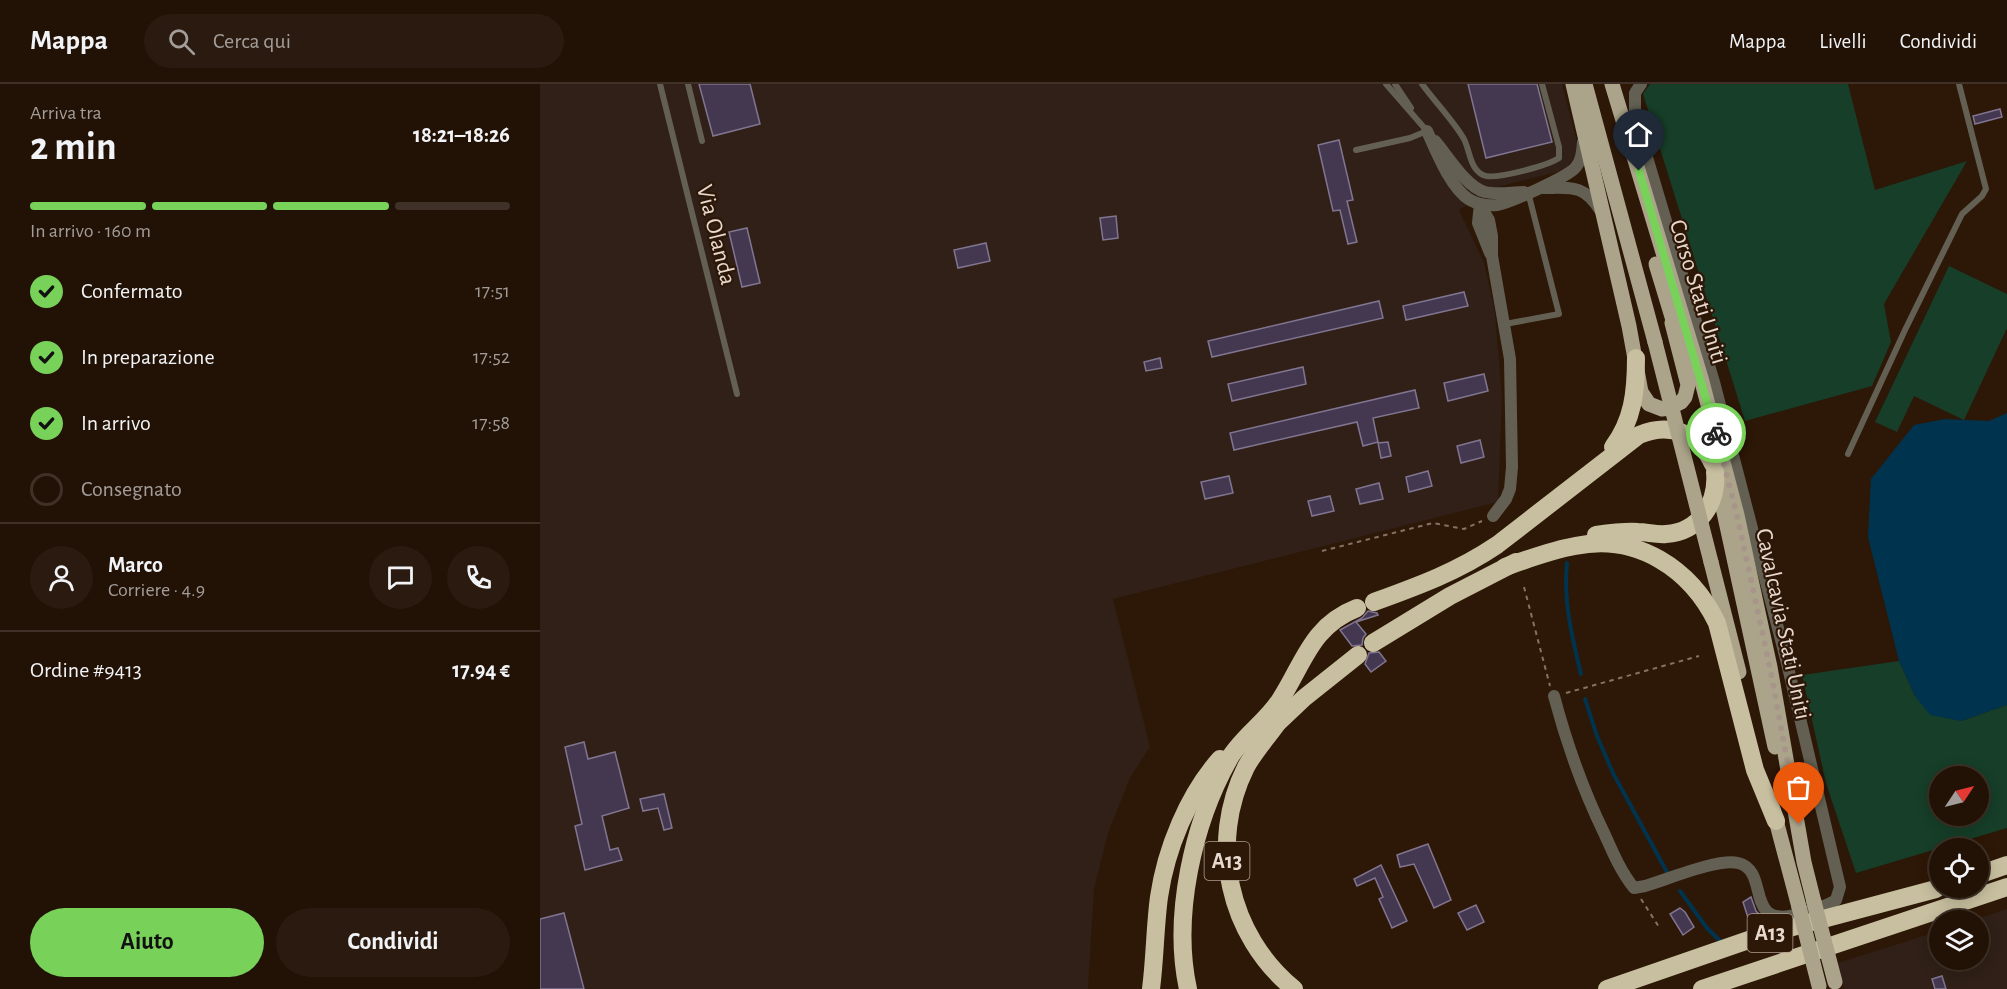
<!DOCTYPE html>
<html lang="it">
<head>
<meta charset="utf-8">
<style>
	body { margin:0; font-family:"Alegreya Sans",sans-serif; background:#2a1a0f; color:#f1f3f6; height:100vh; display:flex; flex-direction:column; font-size:22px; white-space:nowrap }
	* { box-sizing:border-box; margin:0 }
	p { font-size:20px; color:#a29d9a }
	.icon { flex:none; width:33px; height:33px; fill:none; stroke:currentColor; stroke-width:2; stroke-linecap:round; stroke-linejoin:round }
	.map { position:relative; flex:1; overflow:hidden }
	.side { display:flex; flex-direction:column; background:#221105; width:540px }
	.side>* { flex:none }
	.needle { width:39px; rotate:55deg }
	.controls { position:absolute; left:1389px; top:682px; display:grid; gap:12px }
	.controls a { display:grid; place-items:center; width:60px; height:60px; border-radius:50%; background:#221105; box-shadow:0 3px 15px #0003,0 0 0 2px #3f3127; font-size:30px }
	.pin { position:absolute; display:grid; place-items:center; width:51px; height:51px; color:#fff; margin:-62px -26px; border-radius:50% 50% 50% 0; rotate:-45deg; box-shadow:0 0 6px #0007 }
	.pin .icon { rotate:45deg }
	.courier { position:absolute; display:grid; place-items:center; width:60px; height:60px; margin:-30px; border:4px solid #78d158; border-radius:50%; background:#fff; color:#222; box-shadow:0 2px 8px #0007 }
	.summary em { font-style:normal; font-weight:700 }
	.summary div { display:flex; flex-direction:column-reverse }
	.summary { display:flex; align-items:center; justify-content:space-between; height:102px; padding:0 30px }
	h1 { font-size:39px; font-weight:700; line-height:45px }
	.bar { display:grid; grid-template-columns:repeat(4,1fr); gap:9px 6px; align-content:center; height:72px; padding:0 30px }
	.bar i { height:8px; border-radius:4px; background:#3f3127 }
	.bar .selected { background:#78d158 }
	.bar p { grid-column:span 4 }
	.line { display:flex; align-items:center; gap:15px; padding:0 30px; border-top:2px solid #3f3127 }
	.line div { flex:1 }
	.round { display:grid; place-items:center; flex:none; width:63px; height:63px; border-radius:32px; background:#2a1a0f }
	ol { padding:0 30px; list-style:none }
	li { display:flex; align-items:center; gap:18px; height:66px }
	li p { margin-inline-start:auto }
	li .icon { padding:6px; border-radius:50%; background:#78d158; color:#111; stroke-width:4 }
	li:last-child { color:#a29d9a }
	li i { width:33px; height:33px; border:3px solid #3f3127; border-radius:50% }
	.cta { display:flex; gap:12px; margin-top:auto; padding:12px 30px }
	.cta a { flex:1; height:69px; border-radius:36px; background:#78d158; color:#111; font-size:24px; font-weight:700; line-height:69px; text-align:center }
	.cta a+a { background:#2a1a0f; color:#f1f3f6 }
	header { display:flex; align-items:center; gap:36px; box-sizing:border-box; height:84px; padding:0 30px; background:#221105; border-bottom:2px solid #3f3127 }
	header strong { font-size:28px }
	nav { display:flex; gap:33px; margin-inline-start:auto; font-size:21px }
	.search { width:420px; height:54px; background:#2a1a0f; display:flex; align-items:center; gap:15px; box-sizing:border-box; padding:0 21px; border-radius:33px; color:#a29d9a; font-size:22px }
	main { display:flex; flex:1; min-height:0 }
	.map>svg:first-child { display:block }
</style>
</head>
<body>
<header>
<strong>Mappa</strong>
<div class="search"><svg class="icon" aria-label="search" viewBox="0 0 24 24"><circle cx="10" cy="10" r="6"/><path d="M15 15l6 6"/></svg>Cerca qui</div>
<nav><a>Mappa</a><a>Livelli</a><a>Condividi</a></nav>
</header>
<main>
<section class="side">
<div class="summary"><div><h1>2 min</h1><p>Arriva tra</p></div><em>18:21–18:26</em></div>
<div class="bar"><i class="selected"></i><i class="selected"></i><i class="selected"></i><i></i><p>In arrivo · 160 m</p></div>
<ol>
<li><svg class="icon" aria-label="check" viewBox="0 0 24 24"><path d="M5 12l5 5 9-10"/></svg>Confermato<p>17:51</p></li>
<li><svg class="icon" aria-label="check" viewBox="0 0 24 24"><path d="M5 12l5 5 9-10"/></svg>In preparazione<p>17:52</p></li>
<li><svg class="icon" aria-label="check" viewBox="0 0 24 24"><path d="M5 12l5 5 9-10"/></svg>In arrivo<p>17:58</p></li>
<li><i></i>Consegnato</li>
</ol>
<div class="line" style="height:108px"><a class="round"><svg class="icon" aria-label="person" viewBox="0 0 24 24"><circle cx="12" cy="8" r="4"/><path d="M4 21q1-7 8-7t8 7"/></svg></a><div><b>Marco</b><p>Corriere · 4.9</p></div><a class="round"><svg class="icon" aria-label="chat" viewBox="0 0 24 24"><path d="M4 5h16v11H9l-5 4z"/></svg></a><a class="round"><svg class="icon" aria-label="phone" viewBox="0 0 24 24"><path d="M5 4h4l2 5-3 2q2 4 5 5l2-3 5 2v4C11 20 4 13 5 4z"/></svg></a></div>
<div class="line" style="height:78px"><div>Ordine #9413</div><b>17.94 €</b></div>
<div class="cta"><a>Aiuto</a><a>Condividi</a></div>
</section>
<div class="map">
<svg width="1467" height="905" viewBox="0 0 1467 905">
	<rect width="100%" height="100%" fill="#2d1707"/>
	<g fill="#302017">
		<path d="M0,0H1022L1039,66L1025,86L957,103L919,126L944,179L955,229L962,313L958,418L573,515L610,663L590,694L568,749L554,805L548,905H0Z"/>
		<path d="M1467,825V905H1304L1298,879L1399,847L1400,876H1438V837H1431Z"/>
	</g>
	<g fill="#163e28" fill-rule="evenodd">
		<path d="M1110,0H1308L1335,106L1427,77L1344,220L1351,258L1332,302L1205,337L1103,10Z"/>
		<path d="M1409,182L1467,210V244L1424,336L1374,312L1357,348L1335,338Z"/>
		<path d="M1359,577L1375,612L1421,637L1467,621V744L1316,789L1286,699L1262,591ZM1400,693H1438V732H1400Z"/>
	</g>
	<path fill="#00344e" d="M1467,329V621L1421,637L1390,631L1375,612L1359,577L1328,453L1331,395L1374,341L1405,335L1449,337Z"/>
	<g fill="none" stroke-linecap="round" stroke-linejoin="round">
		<g stroke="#00344e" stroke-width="4">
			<path d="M1027,479C1023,517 1032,553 1041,590"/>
			<path d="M1045,615L1057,652L1073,689L1128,790"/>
			<path d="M1140,807L1167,844L1183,860"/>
		</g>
	</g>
	<g fill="#433850" stroke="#817591" stroke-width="1.5">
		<path d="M159,0H210L220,40L173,52Z"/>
		<path d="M928,0H997L1012,58L946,74Z"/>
		<path d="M1460,25L1462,33L1435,40L1433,32Z"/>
		<path d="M799,56L813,116L807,117L817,158L808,160L800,126L793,127L778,61Z"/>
		<path d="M576,132L578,154L563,156L560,134Z"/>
		<path d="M207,144L220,199L202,203L189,148Z"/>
		<path d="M446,159L450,177L418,184L414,166Z"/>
		<path d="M924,208L928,222L866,236L863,222Z"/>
		<path d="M839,217L843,234L672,273L668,257Z"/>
		<path d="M620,274L622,284L606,287L604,278Z"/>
		<path d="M763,283L766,300L692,317L688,300Z"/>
		<path d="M944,290L948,307L908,317L904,299Z"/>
		<path d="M875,306L879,324L833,334L838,358L823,362L817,338L694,366L690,349Z"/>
		<path d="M940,356L944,373L921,379L917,362Z"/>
		<path d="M848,358L851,372L841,374L838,359Z"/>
		<path d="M888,387L892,402L869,408L866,393Z"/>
		<path d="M689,392L693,409L665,415L661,398Z"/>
		<path d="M839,399L843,415L820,420L816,405Z"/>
		<path d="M790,412L794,427L772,432L768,417Z"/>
		<path d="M828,527L837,529L838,531L816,538L826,550L823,554L822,561L812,562L800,546L822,534Z"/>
		<path d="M839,568L846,577L831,588L825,580L829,569Z"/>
		<path d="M44,658L48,675L75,668L89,724L62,732L70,766L78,764L82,776L45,786L35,742L42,740L25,663Z"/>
		<path d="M124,710L132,744L124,746L118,724L103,727L100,715Z"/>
		<path d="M888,760L911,816L894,824L874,780L860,783L857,771Z"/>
		<path d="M841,781L867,837L852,844L839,815L843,813L835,794L817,802L814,795Z"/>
		<path d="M1211,813L1216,827L1223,834L1224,839L1211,843L1203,818Z"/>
		<path d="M936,821L944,838L927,846L918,829Z"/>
		<path d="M1140,824L1145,828L1154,843L1143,851L1130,830Z"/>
		<path d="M24,829L44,905H0V835Z"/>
		<path d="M1402,892L1406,905H1395L1392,895Z"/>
	</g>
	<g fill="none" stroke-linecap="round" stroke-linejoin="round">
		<g stroke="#857265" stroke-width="2" stroke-dasharray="4.5 4.5" stroke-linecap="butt">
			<path d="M782,467L893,439L924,445L942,437"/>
			<path d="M984,503L1010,602"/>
			<path d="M1026,609L1159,572"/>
			<path d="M1101,815L1119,843"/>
		</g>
		<g stroke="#636053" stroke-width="6">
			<path d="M120,0L197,310"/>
			<path d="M148,0L162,57"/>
			<path d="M846,0L887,47"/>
			<path d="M855,0L871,24"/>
			<path d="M882,0C895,18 913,36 924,55C930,67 930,85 943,91C953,97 1009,81 1019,74V63L1002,0"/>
			<path d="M816,66L870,54L887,47"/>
			<path d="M965,240L1019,230L988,108"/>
			<path d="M1308,370L1365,246L1422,130L1442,112L1446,105L1419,0"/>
		</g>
		<g stroke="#636053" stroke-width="12">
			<path d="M887,47C896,67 911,105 930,116C939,121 947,122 957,121C970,119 1027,93 1035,84C1042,76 1042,68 1043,58"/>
			<path d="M895,57C908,72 926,103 945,108C957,111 972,108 984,108"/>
			<path d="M1003,104C1032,104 1043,100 1060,126"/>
			<path d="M940,120L938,139L950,169"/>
			<path d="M940,121L949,136L952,152V172L970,275L972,383L970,405L966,415L953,432"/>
			<path d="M1014,612C1027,661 1043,706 1065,751C1073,769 1081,788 1094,804L1105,802C1126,796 1178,774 1198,779C1232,787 1201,848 1262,829C1273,826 1285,823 1296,816L1300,803L1247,579L1174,298L1095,33V9L1101,0"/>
		</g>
		<g stroke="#aba48a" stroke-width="15">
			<path d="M1033,0L1089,242L1101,308L1109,320L1122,325L1129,324L1141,318L1145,313L1148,301L1132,239"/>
			<path d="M1045,0L1115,258"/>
			<path d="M1072,0L1161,294L1197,431L1230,583L1264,778L1274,818"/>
			<path d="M1116,180L1136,246"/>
			<path d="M1177,396L1235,663"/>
			<path d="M1171,478L1199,588"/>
			<path d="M1233,725L1259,823"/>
		</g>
		<g stroke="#c7bf9f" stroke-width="18">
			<path d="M1073,363C1093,336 1096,308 1096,274"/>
			<path d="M1056,451C1070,449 1084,447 1098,448C1107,448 1117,451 1126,450C1159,448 1178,419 1175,388"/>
			<path d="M965,483C988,475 1012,466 1035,462C1097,449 1151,485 1177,539L1215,686L1236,737"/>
			<path d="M834,518C878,502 917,488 957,461L1099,351C1130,338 1159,349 1173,380"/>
			<path d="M833,559L910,512L976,478"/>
			<path d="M736,641C726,655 714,668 706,683C668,759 688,851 754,905"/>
			<path d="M727,649L764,614L818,571"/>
			<path d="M1438,791L1467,781"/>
			<path d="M611,905C615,874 615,843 619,813C626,765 648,711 680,675"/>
			<path d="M648,905C632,832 653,739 689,675C702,653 726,638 740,616C764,579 771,542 817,524"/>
			<path d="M1067,905L1223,851L1396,805"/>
			<path d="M1162,905L1467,803"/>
		</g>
		<g stroke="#aba48a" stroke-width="15">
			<path d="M1115,258L1171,478"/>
			<path d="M1274,818L1295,898"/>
			<path d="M1259,823L1279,902"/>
		</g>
	</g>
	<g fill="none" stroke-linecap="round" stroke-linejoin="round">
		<path stroke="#a79589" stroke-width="6" stroke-dasharray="0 10.8" d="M1176,349L1197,431L1230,584L1259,740"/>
		<path stroke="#78d158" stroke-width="8" d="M1099,87L1176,349"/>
	</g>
	<g text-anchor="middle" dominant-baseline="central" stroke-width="4.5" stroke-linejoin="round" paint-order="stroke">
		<g fill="#2d1707" stroke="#b09f93" stroke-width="1.5">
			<rect x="664.5" y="758" width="45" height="38" rx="4.5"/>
			<rect x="1207.5" y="830" width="45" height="38" rx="4.5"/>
		</g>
		<g font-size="22" font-weight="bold" fill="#e8d9cf">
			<text x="687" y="777">A13</text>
			<text x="1230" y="849">A13</text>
		</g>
		<g font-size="24" fill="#e8d9cf" stroke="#2d1707">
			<text transform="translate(176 151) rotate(76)">Via Olanda</text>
			<text transform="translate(1158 208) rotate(73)">Corso Stati Uniti</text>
			<text transform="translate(1243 540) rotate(78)">Cavalcavia Stati Uniti</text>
		</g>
	</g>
</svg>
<div class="controls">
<a><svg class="needle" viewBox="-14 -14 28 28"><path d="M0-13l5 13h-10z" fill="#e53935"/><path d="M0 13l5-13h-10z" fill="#a29d9a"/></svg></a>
<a><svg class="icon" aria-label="locate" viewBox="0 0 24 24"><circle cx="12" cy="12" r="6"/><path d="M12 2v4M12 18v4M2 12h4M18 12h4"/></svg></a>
<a><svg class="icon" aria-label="layers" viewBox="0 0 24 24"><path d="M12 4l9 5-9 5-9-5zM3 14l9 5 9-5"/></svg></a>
</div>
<div class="pin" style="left:1259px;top:740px;background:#ea580c"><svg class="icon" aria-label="bag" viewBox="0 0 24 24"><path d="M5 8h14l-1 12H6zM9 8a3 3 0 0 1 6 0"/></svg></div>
<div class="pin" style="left:1099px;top:87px;background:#1f2937"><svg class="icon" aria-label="home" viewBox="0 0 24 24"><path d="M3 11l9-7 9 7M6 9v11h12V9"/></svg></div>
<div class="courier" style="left:1176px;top:349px"><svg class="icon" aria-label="bike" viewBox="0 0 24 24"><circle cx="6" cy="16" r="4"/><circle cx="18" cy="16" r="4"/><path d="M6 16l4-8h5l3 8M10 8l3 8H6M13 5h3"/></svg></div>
</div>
</main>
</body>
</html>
